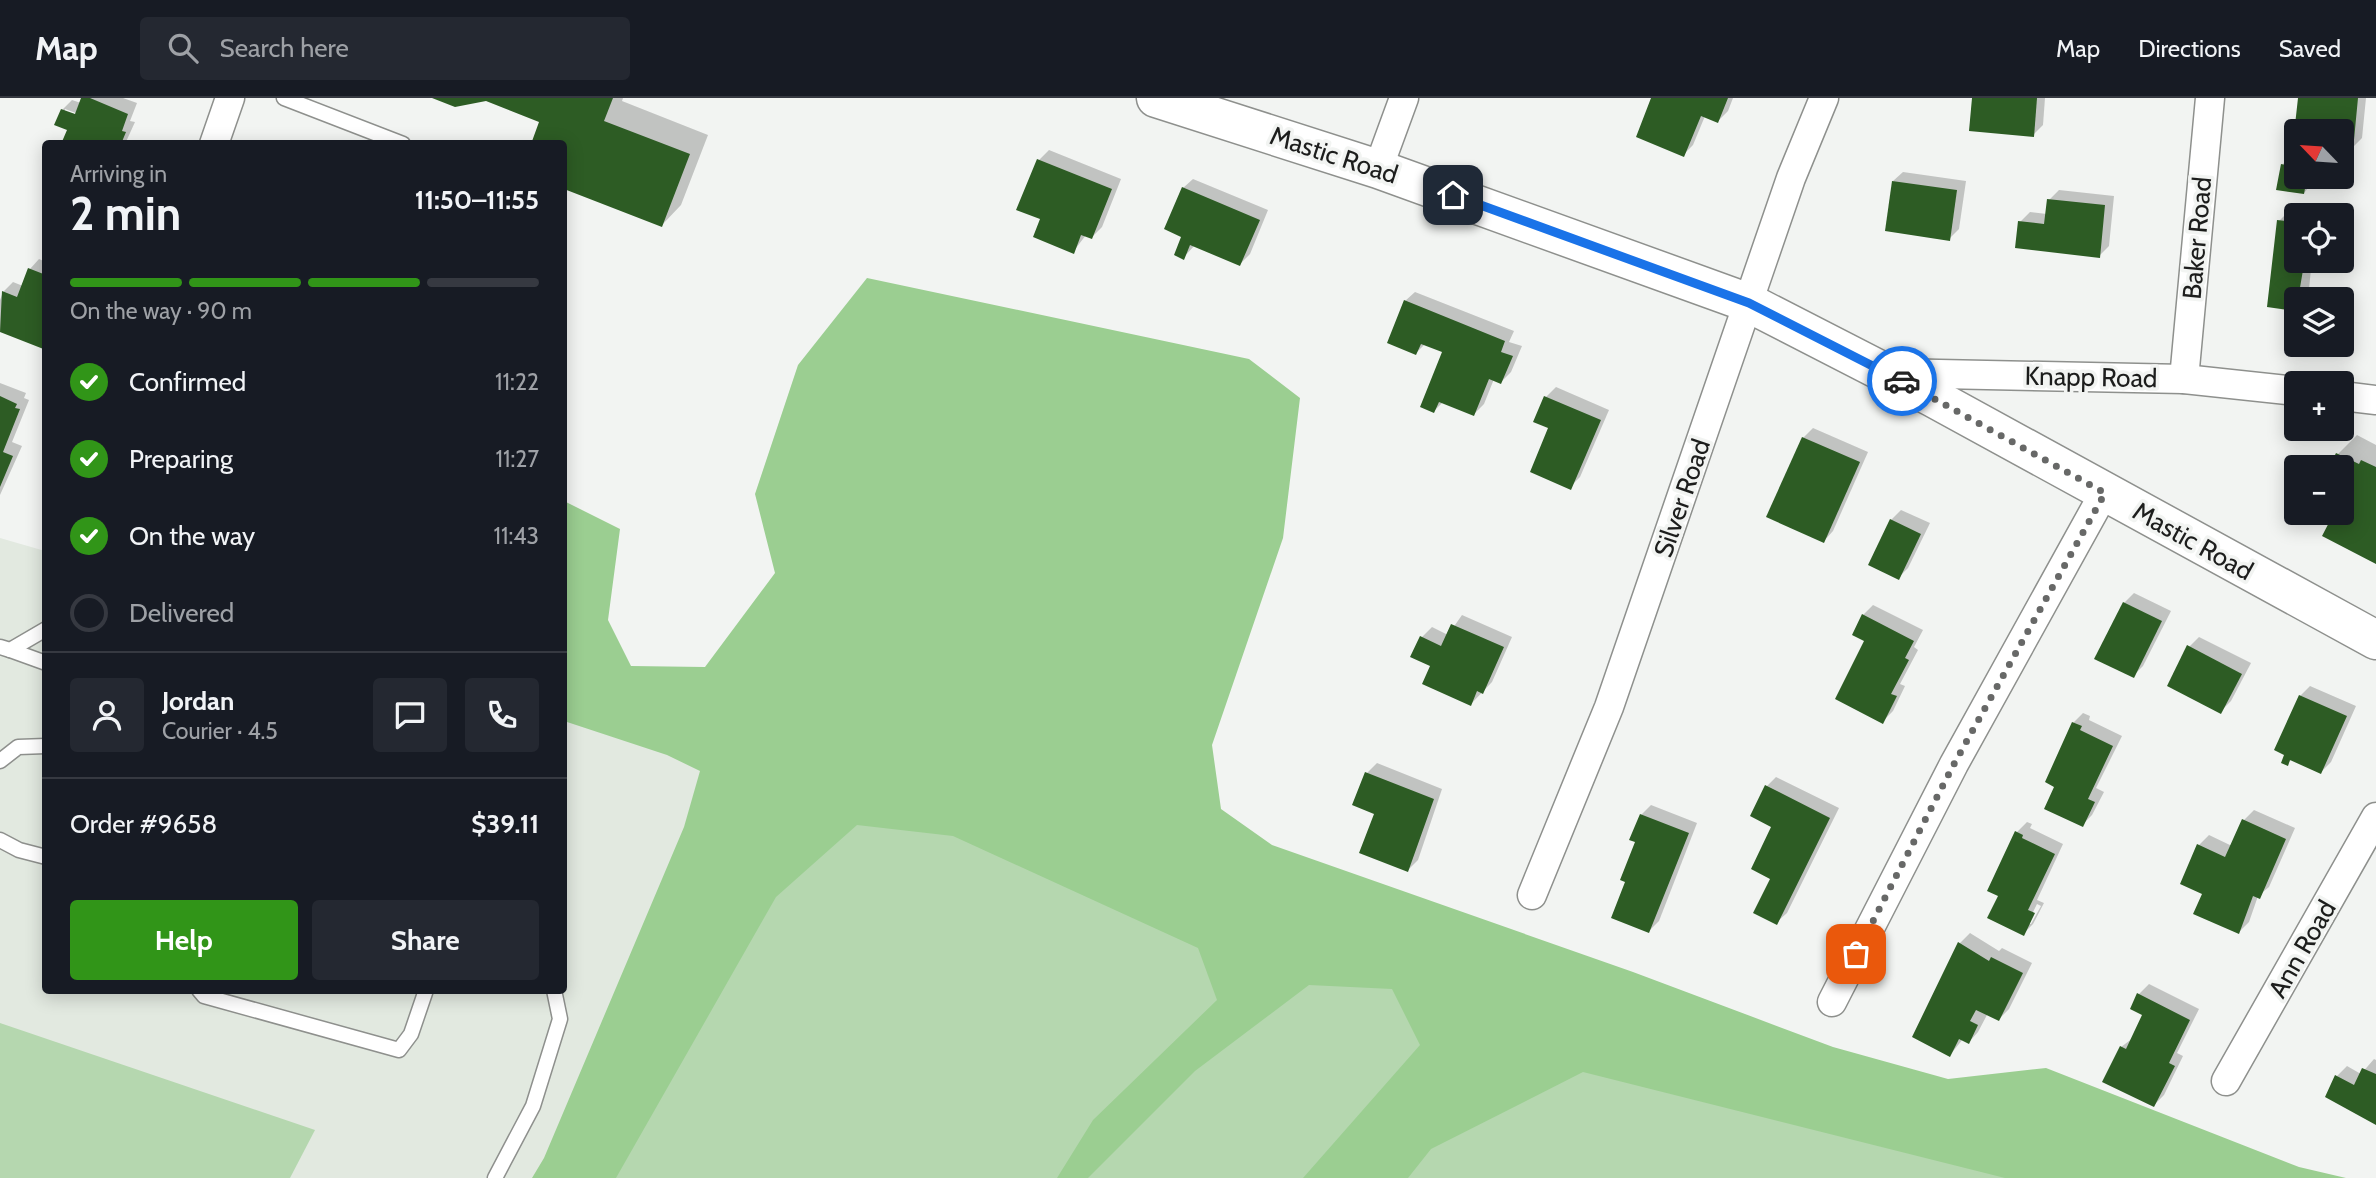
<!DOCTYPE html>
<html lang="en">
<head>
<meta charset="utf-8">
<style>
	body { margin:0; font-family:Cabin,sans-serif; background:#242831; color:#f1f3f6; height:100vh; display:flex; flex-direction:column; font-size:26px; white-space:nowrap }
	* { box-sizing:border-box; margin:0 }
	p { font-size:23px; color:#9ea1a6 }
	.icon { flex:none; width:38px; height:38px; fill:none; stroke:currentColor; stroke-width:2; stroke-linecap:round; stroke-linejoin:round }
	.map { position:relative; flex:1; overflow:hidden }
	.panel { position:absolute; left:42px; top:42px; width:525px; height:854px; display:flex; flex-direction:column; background:#171b24; border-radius:7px; box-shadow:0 4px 18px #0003 }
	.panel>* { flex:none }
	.needle { width:46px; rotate:295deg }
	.fabs { position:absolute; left:2284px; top:21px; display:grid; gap:14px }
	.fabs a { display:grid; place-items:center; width:70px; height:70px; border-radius:7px; background:#171b24; box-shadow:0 4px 18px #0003; font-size:35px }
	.pin { position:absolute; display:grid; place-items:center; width:60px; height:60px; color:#fff; margin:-30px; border-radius:14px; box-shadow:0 4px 10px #0006 }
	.courier { position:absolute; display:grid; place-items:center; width:70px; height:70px; margin:-35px; border:5px solid #1a73e8; border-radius:50%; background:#fff; color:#222; box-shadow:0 2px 9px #0007 }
	.head em { font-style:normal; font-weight:700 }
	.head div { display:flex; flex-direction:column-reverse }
	.head { display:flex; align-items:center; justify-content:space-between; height:119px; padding:0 28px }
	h1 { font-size:46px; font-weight:700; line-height:52px }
	.bar { display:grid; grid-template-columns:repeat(4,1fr); gap:10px 7px; align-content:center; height:84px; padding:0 28px }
	.bar i { height:9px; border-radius:5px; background:#363941 }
	.bar .selected { background:#319518 }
	.bar p { grid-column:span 4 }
	.line { display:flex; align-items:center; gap:18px; padding:0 28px; border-top:2px solid #363941 }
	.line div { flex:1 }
	.round { display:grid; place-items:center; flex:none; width:74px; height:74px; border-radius:7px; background:#242831 }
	ol { padding:0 28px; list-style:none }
	li { display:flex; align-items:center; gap:21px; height:77px }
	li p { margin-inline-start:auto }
	li .icon { padding:7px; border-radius:50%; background:#319518; color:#fff; stroke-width:4 }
	li:last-child { color:#9ea1a6 }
	li i { width:38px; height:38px; border:4px solid #363941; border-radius:50% }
	.action { display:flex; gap:14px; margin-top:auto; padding:14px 28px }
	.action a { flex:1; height:80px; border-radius:7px; background:#319518; color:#fff; font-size:28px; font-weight:700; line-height:80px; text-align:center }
	.action a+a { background:#242831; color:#f1f3f6 }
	header { display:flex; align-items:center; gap:42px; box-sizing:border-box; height:98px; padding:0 35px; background:#171b24; border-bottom:2px solid #363941 }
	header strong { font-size:33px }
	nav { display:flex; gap:38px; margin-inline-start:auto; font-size:24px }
	.search { width:490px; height:63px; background:#242831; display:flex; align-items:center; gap:18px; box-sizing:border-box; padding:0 24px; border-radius:7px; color:#9ea1a6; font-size:26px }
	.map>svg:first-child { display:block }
</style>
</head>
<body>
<header>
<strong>Map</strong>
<div class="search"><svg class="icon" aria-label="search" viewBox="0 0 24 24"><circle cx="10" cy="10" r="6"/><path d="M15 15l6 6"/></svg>Search here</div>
<nav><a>Map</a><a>Directions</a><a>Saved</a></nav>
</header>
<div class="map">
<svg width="2376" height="1080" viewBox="0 0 2376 1080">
	<rect width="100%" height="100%" fill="#f2f4f2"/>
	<path fill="#e2e9e0" d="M0,440L45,453L46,892H564V602L791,668L551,1080H0Z"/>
	<g fill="#b5d7af">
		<path d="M791,668L2238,1080H551Z"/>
		<path d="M0,925L315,1032L290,1080H0Z"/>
	</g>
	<path fill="#9bce91" d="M867,180L1249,261L1300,300L1283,440L1212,647L1221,711L1272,747L1633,874L1833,949L1948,981L2046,970L2299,1069L2346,1080H2005L1583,974L1431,1051L1408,1080H1303L1420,947L1392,891L1309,887L1195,973L1088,1080H1057L1093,1022L1217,902L1198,850L953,738L857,727L776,799L616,1080H532L544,1060L684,729L700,673L667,657L564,623V403L620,431L608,522L631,568L705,569L775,475L755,396L798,267Z"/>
	<g fill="#0003" fill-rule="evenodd">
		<path d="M83,0H123L137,5L130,23L135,24L125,46H63L69,31L62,12L72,2L81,5ZM65,11L84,18L65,14Z"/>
		<path d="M436,0H623L622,3L708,37L681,107L662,127L564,89V46L542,23L486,1Z"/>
		<path d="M1653,0H1733L1728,13L1718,23L1705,18L1693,47L1683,57Z"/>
		<path d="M1973,0H2045L2043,27L2033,37Z"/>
		<path d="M2300,0H2366L2362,40L2352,50L2342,49V33H2296L2295,44Z"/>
		<path d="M1049,52L1121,81L1102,129L1092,139L1086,137L1073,154L1042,120L1039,62Z"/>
		<path d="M2287,62L2296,64V79H2310L2308,90L2304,95L2282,67Z"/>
		<path d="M1903,74L1966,83L1959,131L1949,141L1893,83Z"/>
		<path d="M1193,81L1268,112L1250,156L1240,166L1195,147L1184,159L1183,90Z"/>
		<path d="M2059,92L2114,98L2109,148L2099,158L2020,124L2030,114L2047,116L2049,102Z"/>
		<path d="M2289,113L2323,117H2296V163H2341L2331,173L2311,171L2308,201H2296L2279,123Z"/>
		<path d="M2342,120H2347L2342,159Z"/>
		<path d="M39,161L46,164V250L0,232V202L3,194L13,184L23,188L30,171Z"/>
		<path d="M1415,194L1514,233L1509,244L1522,248L1511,274L1501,284L1494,281L1484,306L1474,316L1443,304L1434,313L1444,253L1425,246L1416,255L1405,203Z"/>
		<path d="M0,285L26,295L24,300L29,302L12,344L22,348L0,397Z"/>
		<path d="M1556,289L1609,312L1580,379L1570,389L1551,329L1546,299Z"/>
		<path d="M1813,330L1868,354L1833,433L1824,443L1803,340Z"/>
		<path d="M2357,337L2376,347V464L2324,437L2336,415H2342V369H2331L2338,356Z"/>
		<path d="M1901,412L1930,425L1908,470L1898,480L1891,422Z"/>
		<path d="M2134,495L2171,513L2143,568L2133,578L2097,560L2124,505Z"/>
		<path d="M1873,507L1923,532L1914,549L1918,552L1900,586L1905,588L1893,613L1883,623L1863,517Z"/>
		<path d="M1462,517L1512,539L1492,584L1471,606L1433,567L1422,539L1432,529L1448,537Z"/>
		<path d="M2199,539L2251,565L2231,603L2221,613L2189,549Z"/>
		<path d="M2310,588L2356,608L2331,664L2321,674L2292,661L2287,666V656L2277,651L2300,598Z"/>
		<path d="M2083,615L2090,618L2089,622L2122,638L2096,690L2104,694L2092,717L2082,727L2056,688L2073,625Z"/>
		<path d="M1377,665L1442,691L1418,762L1408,772L1376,715L1367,675Z"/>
		<path d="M1776,679L1839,710L1787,815L1777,824L1773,780L1774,728L1766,689Z"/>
		<path d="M1651,707L1697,725L1659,823L1649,833L1628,783L1641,717Z"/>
		<path d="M2254,712L2295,730L2269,789L2258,798L2249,824L2239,834L2204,795L2199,747L2209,737L2232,748L2244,722Z"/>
		<path d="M2027,724L2032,726L2030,730L2063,746L2037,802L2044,805L2033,826L2023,836L2000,798L1989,792L2017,734ZM2037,806L2041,808L2031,826H2027Z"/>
		<path d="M1970,835L1999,853L2002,850L2032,865L2009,911L1999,921L1988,915L1978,934L1969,944L1963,941L1950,957L1914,939L1960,845Z"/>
		<path d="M2149,886L2199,911L2177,955L2183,958L2164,997L2154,1007L2121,949L2133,940L2145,916L2139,896Z"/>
		<path d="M2374,961L2376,962V1024L2337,978L2347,968L2361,976Z"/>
	</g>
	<g fill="#2d5c24">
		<path d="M81,0H90L128,16L122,33L126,34L121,46H61L67,32L54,27L61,11L75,16Z"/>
		<path d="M432,0H613L604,23L690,56L662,129L564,91V46H531L539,24L486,3L455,9Z"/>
		<path d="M1651,0H1728L1718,25L1701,18L1684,59L1636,39Z"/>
		<path d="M1972,0H2037L2034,39L1969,33Z"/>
		<path d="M2298,0H2358L2353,52L2342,51V33H2296V46L2293,45Z"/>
		<path d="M1037,61L1112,91L1092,141L1081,137L1074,156L1033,139L1040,121L1016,112Z"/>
		<path d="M2281,66L2296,69V79H2307L2304,96L2276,92Z"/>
		<path d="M1892,83L1957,92L1950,143L1885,133Z"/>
		<path d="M1182,89L1260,122L1240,168L1190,147L1184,162L1174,157L1181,139L1164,131Z"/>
		<path d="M2047,101L2105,107L2100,160L2015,150L2018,123L2044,126Z"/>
		<path d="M2277,122L2296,124V163H2333L2332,175L2303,172L2296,213L2267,209Z"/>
		<path d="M28,170L46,177V252L0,234L2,193L17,199Z"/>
		<path d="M1404,202L1505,243L1501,254L1513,258L1501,286L1489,281L1474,318L1439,304L1434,315L1420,309L1442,254L1421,246L1416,257L1387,245Z"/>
		<path d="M0,298L17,306L15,310L20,311L3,354L13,358L0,389Z"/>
		<path d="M1544,298L1601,322L1571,392L1530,374L1548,330L1533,324Z"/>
		<path d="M1802,339L1860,364L1824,445L1766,419Z"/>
		<path d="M2336,355L2359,366L2361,362L2376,369V466L2322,438L2334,415H2342V369H2329Z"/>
		<path d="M1890,421L1921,436L1899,482L1868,467Z"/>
		<path d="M2123,504L2162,523L2134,580L2094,561Z"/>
		<path d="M1862,516L1914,543L1905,560L1909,562L1891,596L1897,598L1883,626L1835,601L1864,543L1852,537Z"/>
		<path d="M1451,526L1504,549L1483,596L1477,593L1471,608L1422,586L1430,568L1410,559L1420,538L1441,548Z"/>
		<path d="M2187,547L2242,576L2221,616L2167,588Z"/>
		<path d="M2299,597L2347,618L2321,676L2290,662L2288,668L2281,665L2284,657L2274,652Z"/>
		<path d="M2072,624L2082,628L2080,632L2113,648L2088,701L2095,704L2083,729L2044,711L2054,689L2045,684Z"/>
		<path d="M1365,674L1434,701L1408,774L1359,755L1374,716L1352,707Z"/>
		<path d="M1765,687L1830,720L1777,827L1753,815L1770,781L1751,771L1771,729L1750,718Z"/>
		<path d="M1640,716L1689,735L1649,835L1611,820L1625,784L1620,782L1635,744L1629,742Z"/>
		<path d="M2242,721L2286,741L2260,801L2253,798L2239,836L2193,816L2202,796L2180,786L2197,746L2225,759Z"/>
		<path d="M2015,733L2023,737L2022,740L2055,756L2028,812L2035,815L2024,838L1987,820L1998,798L1987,793Z"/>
		<path d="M1958,844L1989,863L1991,859L2023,875L1999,923L1976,912L1970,923L1978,927L1969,946L1959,941L1950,959L1912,939Z"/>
		<path d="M2137,895L2190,922L2169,965L2175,968L2154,1009L2102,984L2120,948L2126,951L2142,917L2130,911Z"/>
		<path d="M2362,970L2376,976V1027L2325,999L2335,977L2354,987Z"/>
	</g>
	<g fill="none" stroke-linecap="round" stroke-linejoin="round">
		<g stroke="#8e908d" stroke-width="17">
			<g id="service">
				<path d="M284,0L403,46"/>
				<path d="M0,549L10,552L46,531"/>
				<path d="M10,552L46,565"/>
				<path d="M0,663L18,649L46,648"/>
				<path d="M0,742L19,752L46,759"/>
				<path d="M199,892L204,898L399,952L411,936L426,892"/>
				<path d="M495,1080L533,1008L560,921L554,892"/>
			</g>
		</g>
		<g stroke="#8e908d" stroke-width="31">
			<g id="minor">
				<path d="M214,46L230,0"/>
				<path d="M1378,71L1404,0"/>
				<path d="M1892,275L2184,281L2296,293"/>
				<path d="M2184,281L2210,0"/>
				<path d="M2342,298L2376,302"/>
				<path d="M1532,797L1609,609L1791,80L1824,0"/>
				<path d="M1832,904L1954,666L2104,395"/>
				<path d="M2226,983L2376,719"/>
			</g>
		</g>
		<g stroke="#8e908d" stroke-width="41">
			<path id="secondary" d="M1156,0L1378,71L1749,205L1932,299L2376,542"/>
		</g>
		<use href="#service" stroke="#fff" stroke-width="14"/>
		<use href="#minor" stroke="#fff" stroke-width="28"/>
		<use href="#secondary" stroke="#fff" stroke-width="38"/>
	</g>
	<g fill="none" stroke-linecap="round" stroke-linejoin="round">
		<path stroke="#676867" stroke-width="7" stroke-dasharray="0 12.6" d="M1856,856L1954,666L2105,395L1902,283"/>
		<path stroke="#1a73e8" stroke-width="9" d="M1453,97L1749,205L1902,283"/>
	</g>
	<g text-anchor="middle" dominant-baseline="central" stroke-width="7" stroke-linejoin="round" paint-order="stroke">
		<g font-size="26" fill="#1c1d1c" stroke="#f2f4f2">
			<text transform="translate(1334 57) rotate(18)">Mastic Road</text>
			<text transform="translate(2197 140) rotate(-85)">Baker Road</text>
			<text transform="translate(2091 279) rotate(1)">Knapp Road</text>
			<text transform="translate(1682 400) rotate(-71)">Silver Road</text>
			<text transform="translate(2193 443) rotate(29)">Mastic Road</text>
			<text transform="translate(2302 851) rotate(-60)">Ann Road</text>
		</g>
	</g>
</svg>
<div class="fabs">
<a><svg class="needle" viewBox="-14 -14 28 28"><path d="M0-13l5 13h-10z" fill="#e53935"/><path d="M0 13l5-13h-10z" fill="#9ea1a6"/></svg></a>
<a><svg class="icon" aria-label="locate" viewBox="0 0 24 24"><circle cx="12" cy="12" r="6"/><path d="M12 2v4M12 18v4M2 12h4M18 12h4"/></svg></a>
<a><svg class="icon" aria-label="layers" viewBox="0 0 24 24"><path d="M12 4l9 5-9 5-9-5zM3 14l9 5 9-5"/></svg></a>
<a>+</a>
<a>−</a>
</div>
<div class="pin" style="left:1856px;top:856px;background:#ea580c"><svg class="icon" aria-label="bag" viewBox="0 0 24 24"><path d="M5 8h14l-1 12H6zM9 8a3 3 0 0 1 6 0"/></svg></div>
<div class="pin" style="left:1453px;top:97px;background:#1f2937"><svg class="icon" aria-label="home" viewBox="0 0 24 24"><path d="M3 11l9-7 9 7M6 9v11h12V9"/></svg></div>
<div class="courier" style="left:1902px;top:283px"><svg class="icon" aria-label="car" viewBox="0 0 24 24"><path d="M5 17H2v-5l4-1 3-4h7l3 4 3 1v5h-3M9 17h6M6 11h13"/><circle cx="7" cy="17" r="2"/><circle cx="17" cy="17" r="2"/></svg></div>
<section class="panel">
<div class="head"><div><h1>2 min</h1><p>Arriving in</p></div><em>11:50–11:55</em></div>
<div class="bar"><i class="selected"></i><i class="selected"></i><i class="selected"></i><i></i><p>On the way · 90 m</p></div>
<ol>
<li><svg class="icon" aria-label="check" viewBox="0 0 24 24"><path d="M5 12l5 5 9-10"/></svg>Confirmed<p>11:22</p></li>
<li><svg class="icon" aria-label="check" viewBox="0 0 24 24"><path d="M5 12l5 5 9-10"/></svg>Preparing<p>11:27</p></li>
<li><svg class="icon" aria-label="check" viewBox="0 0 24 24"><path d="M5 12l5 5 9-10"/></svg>On the way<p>11:43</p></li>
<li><i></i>Delivered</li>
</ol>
<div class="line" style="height:126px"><a class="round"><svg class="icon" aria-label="person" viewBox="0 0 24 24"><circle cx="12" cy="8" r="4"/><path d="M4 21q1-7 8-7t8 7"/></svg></a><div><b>Jordan</b><p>Courier · 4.5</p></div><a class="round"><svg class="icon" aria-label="chat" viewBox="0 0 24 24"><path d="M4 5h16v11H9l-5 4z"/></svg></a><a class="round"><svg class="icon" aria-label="phone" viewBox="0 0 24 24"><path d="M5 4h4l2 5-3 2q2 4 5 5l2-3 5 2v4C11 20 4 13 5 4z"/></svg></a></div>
<div class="line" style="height:91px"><div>Order #9658</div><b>$39.11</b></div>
<div class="action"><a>Help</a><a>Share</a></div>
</section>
</div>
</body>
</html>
